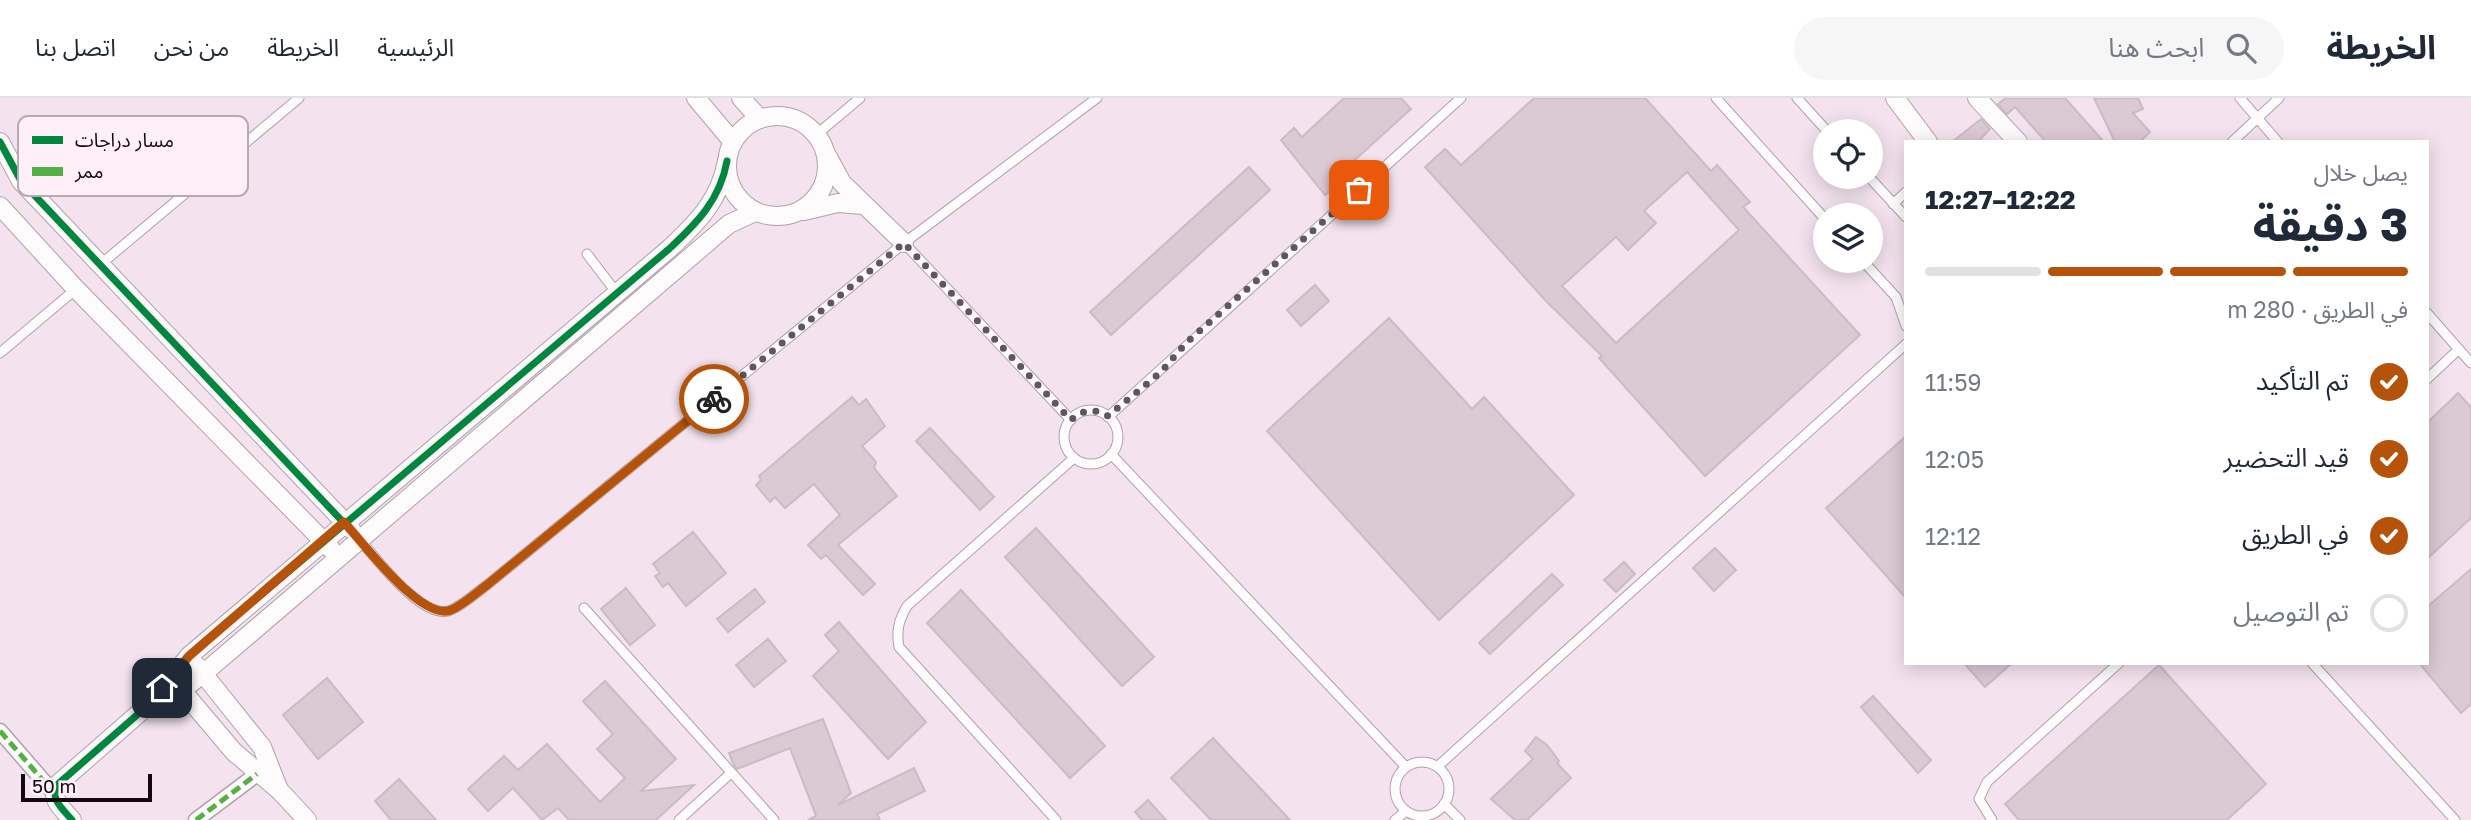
<!DOCTYPE html>
<html lang="ar">
<head>
<meta charset="utf-8">
<style>
	body { margin:0; font-family:"Golos Text","Noto Sans Arabic",sans-serif; background:#f6f6f7; color:#1f2937; direction:rtl; height:100vh; display:flex; flex-direction:column; font-size:26px; white-space:nowrap }
	* { box-sizing:border-box; margin:0 }
	p { font-size:23px; color:#747a83 }
	.icon { flex:none; width:38px; height:38px; fill:none; stroke:currentColor; stroke-width:2; stroke-linecap:round; stroke-linejoin:round }
	.map { position:relative; flex:1; overflow:hidden; direction:ltr }
	.panel { position:absolute; left:1904px; top:42px; width:525px; height:525px; display:flex; flex-direction:column; background:#fff; border-radius:0px; box-shadow:0 4px 18px #0003; direction:rtl }
	.panel>* { flex:none }
	.fabs { position:absolute; left:1813px; top:21px; display:grid; gap:14px }
	.fabs a { display:grid; place-items:center; width:70px; height:70px; border-radius:50%; background:#fff; box-shadow:0 4px 18px #0003; font-size:35px }
	.scale { position:absolute; left:21px; bottom:18px; width:131px; box-sizing:border-box; padding-left:7px; border:4px solid #140810; border-top:0; font-size:19px; line-height:24px; white-space:nowrap; color:#140810; -webkit-text-stroke:5px #feeff8; paint-order:stroke }
	.pin { position:absolute; display:grid; place-items:center; width:60px; height:60px; color:#fff; margin:-30px; border-radius:14px; box-shadow:0 4px 10px #0006 }
	.courier { position:absolute; display:grid; place-items:center; width:70px; height:70px; margin:-35px; border:5px solid #b45309; border-radius:50%; background:#fff; color:#222; box-shadow:0 2px 9px #0007 }
	.headline em { font-style:normal; font-weight:700 }
	.headline div { display:flex; flex-direction:column-reverse }
	.headline { display:flex; align-items:center; justify-content:space-between; height:119px; padding:0 21px }
	h1 { font-size:46px; font-weight:700; line-height:52px }
	.bar { display:grid; grid-template-columns:repeat(4,1fr); gap:10px 7px; align-content:center; height:84px; padding:0 21px }
	.bar i { height:9px; border-radius:5px; background:#e0e1e3 }
	.bar .current { background:#b45309 }
	.bar p { grid-column:span 4 }
	ol { padding:0 21px; list-style:none }
	li { display:flex; align-items:center; gap:21px; height:77px }
	li p { margin-inline-start:auto }
	li .icon { padding:7px; border-radius:50%; background:#b45309; color:#fff; stroke-width:4 }
	li:last-child { color:#747a83 }
	li i { width:38px; height:38px; border:4px solid #e0e1e3; border-radius:50% }
	header { display:flex; align-items:center; gap:42px; box-sizing:border-box; height:98px; padding:0 35px; background:#fff; border-bottom:2px solid #e0e1e3 }
	header strong { font-size:33px }
	nav { display:flex; gap:38px; margin-inline-start:auto; font-size:24px }
	.search { width:490px; height:63px; background:#f6f6f7; display:flex; align-items:center; gap:18px; box-sizing:border-box; padding:0 24px; border-radius:38px; color:#747a83; font-size:26px }
	.map>svg:first-child { display:block }
</style>
</head>
<body>
<header>
<strong>الخريطة</strong>
<div class="search"><svg class="icon" aria-label="search" viewBox="0 0 24 24"><circle cx="10" cy="10" r="6"/><path d="M15 15l6 6"/></svg>ابحث هنا</div>
<nav><a>الرئيسية</a><a>الخريطة</a><a>من نحن</a><a>اتصل بنا</a></nav>
</header>
<div class="map">
<svg width="2471" height="722" viewBox="0 0 2471 722">
	<rect width="100%" height="100%" fill="#f4e3ee"/>
	<g fill="#dbc9d4" stroke="#cabbc4" stroke-width="2" fill-rule="evenodd">
		<path d="M1344,0H1401L1411,11L1335,80L1339,85L1325,97L1281,42L1294,30L1302,39Z"/>
		<path d="M1534,0H1645L1711,73L1717,67L1750,104L1743,109L1860,237L1705,378L1599,260L1602,258L1546,203L1425,69L1445,51L1461,67ZM1687,74L1739,132L1616,245L1562,188L1616,139L1628,152L1656,125L1644,113Z"/>
		<path d="M2006,0H2065L2104,44H2046L2015,9L2007,16L1998,6Z"/>
		<path d="M2094,0H2138L2143,11L2133,15L2150,34L2140,44H2115Z"/>
		<path d="M1981,21L1990,31L1978,44H1952Z"/>
		<path d="M1249,69L1270,92L1111,237L1090,214Z"/>
		<path d="M1315,187L1329,203L1301,228L1287,212Z"/>
		<path d="M1389,220L1472,311L1484,299L1574,397L1439,522L1267,333Z"/>
		<path d="M2458,295L2471,309V420L2427,461V325Z"/>
		<path d="M852,299L859,307L866,301L885,328L862,348L876,364L874,370L897,398L838,447L875,486L863,497L826,457L821,461L808,447L840,417L814,386L785,410L775,399L770,404L756,387L761,382L759,378Z"/>
		<path d="M930,330L994,399L980,412L916,343Z"/>
		<path d="M1906,338V500L1826,410Z"/>
		<path d="M1036,430L1154,559L1122,588L1005,459Z"/>
		<path d="M693,434L726,475L686,508L668,485L663,489L655,478L660,475L653,466Z"/>
		<path d="M1715,450L1736,472L1714,493L1693,470Z"/>
		<path d="M1624,464L1635,476L1616,494L1604,482Z"/>
		<path d="M2471,471V606L2461,615L2419,565H2427V509Z"/>
		<path d="M1552,476L1563,487L1490,556L1479,545Z"/>
		<path d="M626,490L655,527L630,547L601,511Z"/>
		<path d="M755,491L765,504L728,534L717,521Z"/>
		<path d="M961,492L1105,648L1070,680L927,525Z"/>
		<path d="M839,524L926,624L888,661L813,578L839,553L825,537Z"/>
		<path d="M768,541L786,563L754,589L736,567Z"/>
		<path d="M1964,565H2012L1985,589Z"/>
		<path d="M2159,567L2266,686L2227,722H2019L2005,706Z"/>
		<path d="M327,580L363,624L318,661L283,617Z"/>
		<path d="M605,583L676,661L641,693L694,687L656,722H569L558,710L542,722L513,690L488,713L468,691L504,658L518,672L547,646L600,704L625,680L597,651L613,636L583,603Z"/>
		<path d="M1873,598L1931,662L1918,675L1861,609Z"/>
		<path d="M823,621L851,695L838,707L914,670L925,693L877,716L880,722H808L816,718L790,650L737,671L734,667L729,655Z"/>
		<path d="M1536,639L1547,647L1559,663L1557,665L1571,680L1527,722H1515L1491,701L1533,661L1525,653Z"/>
		<path d="M1213,640L1290,722H1211L1171,680Z"/>
		<path d="M399,681L436,722H391L375,703Z"/>
		<path d="M1148,702L1166,722H1142L1135,714Z"/>
	</g>
	<g fill="none" stroke-linecap="round" stroke-linejoin="round">
		<g stroke="#afa1aa" stroke-width="11">
			<g id="service">
				<path d="M1716,0L1825,121"/>
				<path d="M1797,0L1827,33"/>
				<path d="M2240,0L2278,44"/>
				<path d="M816,37L860,0"/>
				<path d="M2232,44L2279,0"/>
				<path d="M1869,79L1906,119"/>
				<path d="M1893,106L1906,94"/>
				<path d="M904,145L1071,322"/>
				<path d="M587,156L616,194"/>
				<path d="M1863,163L1896,199L1906,228"/>
				<path d="M101,166L299,0"/>
				<path d="M2427,215L2471,265"/>
				<path d="M0,255L76,191"/>
				<path d="M2427,281L2459,251"/>
				<circle cx="1091" cy="339" r="27"/>
				<path d="M1108,319L1461,0"/>
				<path d="M1111,356L1405,668"/>
				<path d="M360,442C376,460 424,524 451,512C463,507 476,495 487,487L904,145L1097,0"/>
				<path d="M584,510L774,722"/>
				<path d="M2312,565L2455,722"/>
				<circle cx="1422" cy="691" r="27"/>
				<path d="M1438,668L1906,246"/>
				<path d="M1444,706L1460,722"/>
				<path d="M679,722L731,675"/>
				<path d="M1056,722L899,549C896,532 899,522 907,508L1074,360"/>
				<path d="M1395,722L1405,714"/>
				<path d="M1992,722L1979,701L1987,684L2119,565"/>
			</g>
		</g>
		<g stroke="#afa1aa" stroke-width="17">
			<g id="pedestrian">
				<path d="M0,633L53,694"/>
				<path d="M196,722L257,676"/>
			</g>
		</g>
		<g stroke="#afa1aa" stroke-width="20">
			<g id="minor">
				<path d="M696,0L733,44"/>
				<path d="M741,0L760,21"/>
				<path d="M1895,0L1928,44"/>
				<path d="M1977,0L2018,44"/>
				<circle cx="777" cy="68" r="50"/>
				<path d="M0,44L21,83L351,431"/>
				<path d="M828,59L842,85L904,145"/>
				<path d="M0,108L76,191L331,451"/>
				<path d="M804,113L838,105L863,107"/>
				<path d="M197,568L262,649L279,692"/>
				<path d="M174,583L234,654L279,692L307,722"/>
				<path d="M153,603L182,592L204,575L729,126L755,114"/>
				<path d="M72,722C62,710 49,701 58,686L153,603L189,558L669,151C697,125 720,102 727,63"/>
			</g>
		</g>
		<use href="#service" stroke="#fdfbfc" stroke-width="9"/>
		<use href="#pedestrian" stroke="#fdfbfc" stroke-width="14"/>
		<use href="#minor" stroke="#fdfbfc" stroke-width="18"/>
		<g stroke="#55b044" stroke-width="5" stroke-dasharray="10 5" stroke-linecap="butt">
			<path d="M0,633L53,694"/>
			<path d="M196,722L257,676"/>
		</g>
		<g stroke="#feeff8" stroke-width="11">
			<g id="cycleway">
				<path d="M0,44L21,83L360,442"/>
				<path d="M72,722C62,710 49,701 58,686L153,603L189,558L669,151C697,125 720,102 727,63"/>
			</g>
		</g>
		<use href="#cycleway" stroke="#00873e" stroke-width="7"/>
	</g>
	<g fill="none" stroke-linecap="round" stroke-linejoin="round">
		<path stroke="#62555e" stroke-width="7" stroke-dasharray="0 12.6" d="M714,301L904,145L1071,322C1083,311 1095,310 1108,318L1161,274L1186,245L1359,92"/>
		<path stroke="#b45309" stroke-width="9" d="M162,590L189,558L344,424C362,444 422,524 451,512C463,507 476,495 487,487L714,301"/>
	</g>
	<rect x="18" y="18" width="230" height="80" rx="10" fill="#feeff8" stroke="#b8aab2" stroke-width="2"/>
	<rect x="32" y="38" width="31" height="8" fill="#00873e"/>
	<rect x="32" y="69" width="31" height="9" fill="#55b044"/>
	<g font-size="19" fill="#140810">
		<text x="75" y="49">مسار دراجات</text>
		<text x="75" y="80">ممر</text>
	</g>
</svg>
<div class="fabs">
<a><svg class="icon" aria-label="locate" viewBox="0 0 24 24"><circle cx="12" cy="12" r="6"/><path d="M12 2v4M12 18v4M2 12h4M18 12h4"/></svg></a>
<a><svg class="icon" aria-label="layers" viewBox="0 0 24 24"><path d="M12 4l9 5-9 5-9-5zM3 14l9 5 9-5"/></svg></a>
</div>
<div class="scale">50 m</div>
<div class="pin" style="left:1359px;top:92px;background:#ea580c"><svg class="icon" aria-label="bag" viewBox="0 0 24 24"><path d="M5 8h14l-1 12H6zM9 8a3 3 0 0 1 6 0"/></svg></div>
<div class="pin" style="left:162px;top:590px;background:#1f2937"><svg class="icon" aria-label="home" viewBox="0 0 24 24"><path d="M3 11l9-7 9 7M6 9v11h12V9"/></svg></div>
<div class="courier" style="left:714px;top:301px"><svg class="icon" aria-label="bike" viewBox="0 0 24 24"><circle cx="6" cy="16" r="4"/><circle cx="18" cy="16" r="4"/><path d="M6 16l4-8h5l3 8M10 8l3 8H6M13 5h3"/></svg></div>
<section class="panel">
<div class="headline"><div><h1>3 دقيقة</h1><p>يصل خلال</p></div><em>12:22–12:27</em></div>
<div class="bar"><i class="current"></i><i class="current"></i><i class="current"></i><i></i><p>في الطريق · 280 m</p></div>
<ol>
<li><svg class="icon" aria-label="check" viewBox="0 0 24 24"><path d="M5 12l5 5 9-10"/></svg>تم التأكيد<p>11:59</p></li>
<li><svg class="icon" aria-label="check" viewBox="0 0 24 24"><path d="M5 12l5 5 9-10"/></svg>قيد التحضير<p>12:05</p></li>
<li><svg class="icon" aria-label="check" viewBox="0 0 24 24"><path d="M5 12l5 5 9-10"/></svg>في الطريق<p>12:12</p></li>
<li><i></i>تم التوصيل</li>
</ol>
</section>
</div>
</body>
</html>
